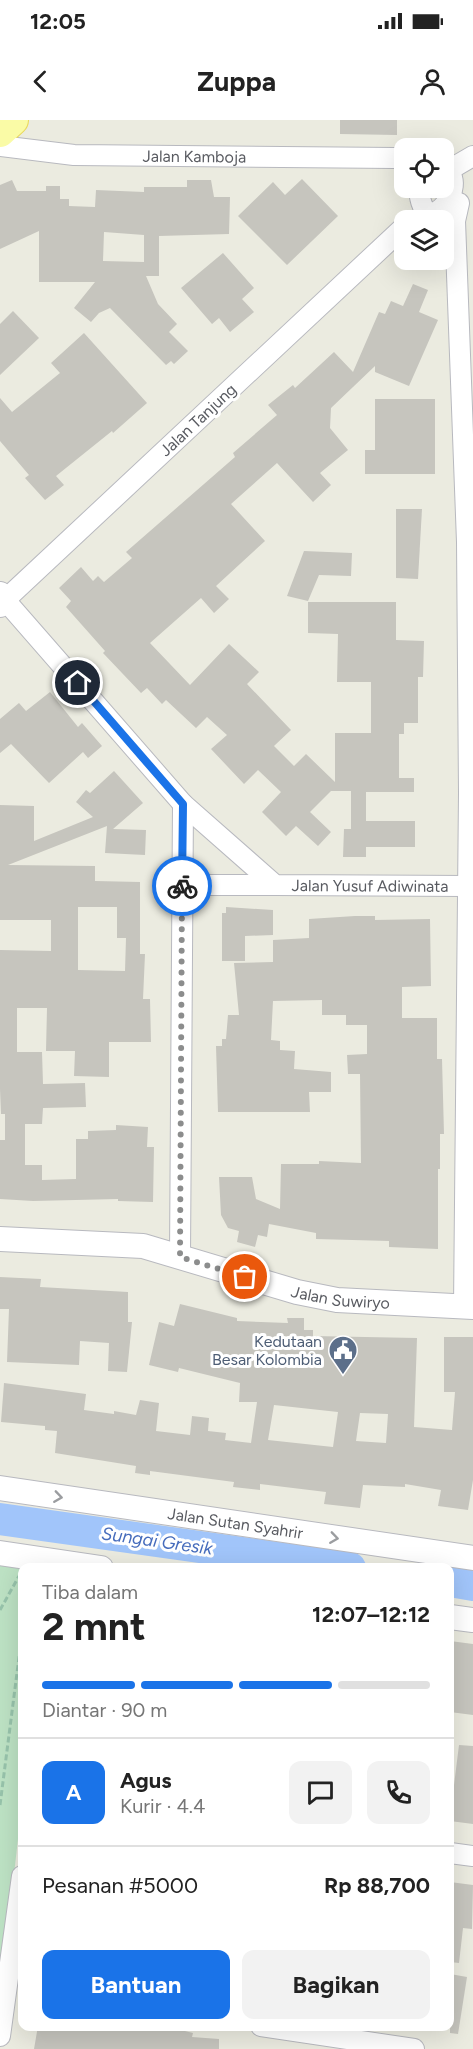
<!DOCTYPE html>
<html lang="id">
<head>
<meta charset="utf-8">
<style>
	body { margin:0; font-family:Figtree,sans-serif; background:#f2f2f2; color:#222; height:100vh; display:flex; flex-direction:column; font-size:22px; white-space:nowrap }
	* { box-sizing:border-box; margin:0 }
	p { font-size:20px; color:#767676 }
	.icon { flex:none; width:33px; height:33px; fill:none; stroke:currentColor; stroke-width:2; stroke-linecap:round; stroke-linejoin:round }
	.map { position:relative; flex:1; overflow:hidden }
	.drawer { position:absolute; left:18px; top:1443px; width:436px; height:468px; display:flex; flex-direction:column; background:#fff; border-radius:12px; box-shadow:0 6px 24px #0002 }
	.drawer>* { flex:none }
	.fabs { position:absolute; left:394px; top:18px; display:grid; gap:12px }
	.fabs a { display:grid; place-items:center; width:60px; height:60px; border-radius:12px; background:#fff; box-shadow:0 6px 24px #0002; font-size:30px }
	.pin { position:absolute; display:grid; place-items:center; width:51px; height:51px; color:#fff; margin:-26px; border:3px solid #fff; border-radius:50%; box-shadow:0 2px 6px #0007 }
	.courier { position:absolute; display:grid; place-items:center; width:60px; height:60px; margin:-30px; border:4px solid #1a73e8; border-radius:50%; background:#fff; color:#222; box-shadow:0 2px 8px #0007 }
	.headline em { font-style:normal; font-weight:700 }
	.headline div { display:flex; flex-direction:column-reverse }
	.headline { display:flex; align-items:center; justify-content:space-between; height:102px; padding:0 24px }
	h1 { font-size:39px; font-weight:700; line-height:45px }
	.bar { display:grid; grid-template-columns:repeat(4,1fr); gap:9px 6px; align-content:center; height:72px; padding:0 24px }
	.bar i { height:8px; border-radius:4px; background:#e0e0e0 }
	.bar .on { background:#1a73e8 }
	.bar p { grid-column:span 4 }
	.line { display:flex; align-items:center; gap:15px; padding:0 24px; border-top:2px solid #e0e0e0 }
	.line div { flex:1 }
	.round { display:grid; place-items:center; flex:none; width:63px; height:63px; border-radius:12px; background:#f2f2f2 }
	.cta { display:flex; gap:12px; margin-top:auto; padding:12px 24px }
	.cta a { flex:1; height:69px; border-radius:12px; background:#1a73e8; color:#fff; font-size:24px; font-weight:700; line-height:69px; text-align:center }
	.cta a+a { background:#f2f2f2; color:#222 }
	.status { display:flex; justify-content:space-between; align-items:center; height:42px; padding:0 30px; background:#fff; direction:ltr }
	.status svg { height:16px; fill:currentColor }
	header { display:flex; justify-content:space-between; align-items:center; height:78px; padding:0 24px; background:#fff; font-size:27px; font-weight:700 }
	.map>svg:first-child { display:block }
</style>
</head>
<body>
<div class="status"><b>12:05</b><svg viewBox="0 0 49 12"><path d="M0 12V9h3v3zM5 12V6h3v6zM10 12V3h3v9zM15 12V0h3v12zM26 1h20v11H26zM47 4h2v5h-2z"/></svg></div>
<header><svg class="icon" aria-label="back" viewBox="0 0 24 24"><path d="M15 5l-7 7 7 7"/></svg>Zuppa<svg class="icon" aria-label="person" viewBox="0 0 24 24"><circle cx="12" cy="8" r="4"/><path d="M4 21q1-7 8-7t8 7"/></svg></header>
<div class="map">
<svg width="473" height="1929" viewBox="0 0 473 1929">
	<rect width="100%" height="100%" fill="#ebebe0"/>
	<path fill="#bde2c4" d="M0,1435L22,1448V1684L0,1877Z"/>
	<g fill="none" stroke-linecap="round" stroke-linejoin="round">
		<g stroke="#a1c5fa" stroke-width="32">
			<path d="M0,1399L350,1448"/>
			<path d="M450,1461L473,1465"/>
		</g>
	</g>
	<g fill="#c6c5be" fill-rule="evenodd">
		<path d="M340,0H397V15L340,14Z"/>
		<path d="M302,59L338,96L287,145L238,96L273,62L285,75Z"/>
		<path d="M12,60L17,71H46V66H60V79H69V86L95,87L96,70L144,72V67H187V60H211L214,77H230L229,114L159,116V156H146L158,184L177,204L169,212L188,231L174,244L171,241L166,245L110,188L99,193L91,202L74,188L95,162H39V111L0,129V65ZM104,112L144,115V142L103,141Z"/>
		<path d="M223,133L254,168L242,179L254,192L230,212L219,198L212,204L181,168Z"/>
		<path d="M413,164L428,170L419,192L438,200L409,266L375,252V246L331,288L330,308L348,330L320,353L331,365L313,382L277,343L231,384L265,421L216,466L229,479L214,493L201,478L150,523L190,565L229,524L259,552L247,564L291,610L274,626L294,646L306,634L335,662V613H371V562H337L338,514L308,513V482H396V520L424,521L423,557H418V603H404V614H399V658H414V672H366V701H415V727H366V737H343L344,709H351V671H331L310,692L331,712L318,726L296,706L286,716L262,692L281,672L258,650L244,664L211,629L227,615L207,597L196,608L166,580L162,584L147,568L141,573L103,533L105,531L66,487L71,481L59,468L81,447L93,461L98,456L104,462L132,438L126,432L235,337L233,333L277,295L268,285L293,265L295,268L334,232L353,252L379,192L385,194L391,181L403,186Z"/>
		<path d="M13,191L39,218L0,255V204Z"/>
		<path d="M84,213L147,283L113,313L112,311L56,356L64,365L45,380L25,358L29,355L0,321V278L12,292L60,253L51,243Z"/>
		<path d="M375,279H435V354H365V330H375Z"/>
		<path d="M396,389H422L418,459L396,458Z"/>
		<path d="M304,431L352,433L351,456L319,455L308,481L287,476Z"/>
		<path d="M50,572L78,607L82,603L102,626L88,638L83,632L49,663L11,624L0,633V599L19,583L26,591Z"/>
		<path d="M114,651L143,683L113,709L146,710L145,735L105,733L107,706L8,745L95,746V761L140,762V834H145L143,879H150L151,922H109V957L74,956L75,931H46L47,888H17V932H42L43,964L85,963L86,987L43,988L42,1004H25V1045H42V1060L76,1059V1019H88V1011L116,1010V1005L148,1007L147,1027H154L153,1082L118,1081V1079L33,1081L0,1079V1020H5V994H1L0,969V830L51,831V800H0V685L34,686V721L93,697L76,682L86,670L90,673ZM78,787H117V818H126L125,851L78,850Z"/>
		<path d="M226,787L273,790V815L245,816V841H222V793H226Z"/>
		<path d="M355,796H375V800L430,799L431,866L402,867V898H437V939H442L444,1014H440V1049H438V1129L389,1127V1121L316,1119V1113L269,1104L267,1117L258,1115L255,1127L237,1122L239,1111L228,1108L221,1095L219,1057H252L256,1079L280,1089L281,1044H319V1041L361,1043L360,954H348L347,935L367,934V905H346V895H322V880L273,881L271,920L280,921V930L295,931L294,949L331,952V972H309L310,992H218L216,926H222V919H226L228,895H239L234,843L273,842V820L309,818V799Z"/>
		<path d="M0,1157L41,1159L40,1167L128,1172V1202H132L127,1252L108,1251L109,1223L80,1221L79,1245L7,1242L9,1189H0Z"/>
		<path d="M180,1184L237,1198V1201L288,1203L287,1198H304V1210H313V1216L417,1218L414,1307L452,1310L455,1272H444V1217H473V1360L468,1390L438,1386L441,1370L405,1364V1367L363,1365L360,1388L324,1384L326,1372L260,1364V1370L233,1367L234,1362L150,1351V1355L135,1353L136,1346L55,1333L57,1311L45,1310V1306L1,1302L4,1263L86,1274L84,1290L114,1294V1291L136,1295L140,1280L159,1283L156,1311L190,1315L192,1296L209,1298L208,1311L226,1313L225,1320L251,1323L257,1282H239L240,1263L179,1248L178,1252L149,1245L159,1202L174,1206ZM274,1285L338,1292L333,1327L268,1320ZM360,1293L388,1294L386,1323L356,1321Z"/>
		<path d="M450,1521L473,1524V1595L450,1592Z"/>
		<path d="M459,1625L473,1626V1704L450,1701V1672L453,1673Z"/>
		<path d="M450,1762L473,1765L472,1809L463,1808L459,1843L450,1842Z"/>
		<path d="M450,1854L467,1857L458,1914L450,1913Z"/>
		<path d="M38,1906H165L193,1913L192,1917L219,1919V1929H34Z"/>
	</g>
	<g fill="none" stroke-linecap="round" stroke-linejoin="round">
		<g stroke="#b8b9bf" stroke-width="22">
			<g id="minor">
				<path id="s1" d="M0,26L74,35L395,38L405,40"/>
				<path d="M449,50L473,36"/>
				<path d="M419,68C422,127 473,64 444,48"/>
				<path d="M459,83L455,101L467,422L469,673L464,1187"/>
				<path id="s2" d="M405,106L5,480L183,684L275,765L467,766"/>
				<path d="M182,765H275"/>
				<path d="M180,1137L183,684"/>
				<path d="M450,1733L473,1736"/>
				<path d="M261,1906L414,1929"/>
				<path d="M0,1916L22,1756"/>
			</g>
		</g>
		<g stroke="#b8b9bf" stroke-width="26">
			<g id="tertiary">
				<path d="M0,474L5,480L0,485"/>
				<path id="s3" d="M0,1119L143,1126L297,1172L337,1180L473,1187"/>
				<path id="s4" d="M0,1368L473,1438"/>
				<path d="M0,1433L101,1448"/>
				<path d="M450,1497L473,1500"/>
			</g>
		</g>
		<g stroke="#ead95b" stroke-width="32">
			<path id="primary" d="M0,12L13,0"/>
		</g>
		<g stroke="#97c3ab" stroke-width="3" stroke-dasharray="6 3" stroke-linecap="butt">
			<path d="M0,1490L19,1456"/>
			<path d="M0,1685L22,1514"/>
		</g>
		<use href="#minor" stroke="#fff" stroke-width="20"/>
		<use href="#tertiary" stroke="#fff" stroke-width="24"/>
		<use href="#primary" stroke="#fafba6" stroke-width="30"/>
	</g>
	<defs><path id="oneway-chevron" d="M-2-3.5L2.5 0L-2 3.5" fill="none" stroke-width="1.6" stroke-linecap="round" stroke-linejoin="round" transform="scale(1.5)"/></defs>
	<g stroke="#9b9da0">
		<use href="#oneway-chevron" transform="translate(58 1377) rotate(8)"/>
		<use href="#oneway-chevron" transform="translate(334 1418) rotate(8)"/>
	</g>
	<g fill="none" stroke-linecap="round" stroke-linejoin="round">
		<path stroke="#8c8d8d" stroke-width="6" stroke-dasharray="0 10.8" d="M182,766L180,1137L245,1157"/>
		<path stroke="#1a73e8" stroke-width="8" d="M78,563L183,684L182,766"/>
	</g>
	<defs>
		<g id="civic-pin" transform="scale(1.5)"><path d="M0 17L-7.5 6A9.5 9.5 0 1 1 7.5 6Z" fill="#5c6f8a" stroke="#fff"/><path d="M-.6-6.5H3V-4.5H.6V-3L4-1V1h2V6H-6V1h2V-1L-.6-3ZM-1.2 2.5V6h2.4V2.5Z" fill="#fff"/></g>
	</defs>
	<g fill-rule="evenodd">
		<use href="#civic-pin" x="343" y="1230"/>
	</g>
	<g text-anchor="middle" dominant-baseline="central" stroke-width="6" stroke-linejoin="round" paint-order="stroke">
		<g font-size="16" fill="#595b61" stroke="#fff">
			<text stroke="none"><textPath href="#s1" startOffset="195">Jalan Kamboja</textPath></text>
			<text transform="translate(198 300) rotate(-43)">Jalan Tanjung</text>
			<text stroke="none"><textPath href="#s2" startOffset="1036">Jalan Yusuf Adiwinata</textPath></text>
			<text stroke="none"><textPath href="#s3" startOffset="348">Jalan Suwiryo</textPath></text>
			<text stroke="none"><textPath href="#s4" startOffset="238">Jalan Sutan Syahrir</textPath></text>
		</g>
		<g font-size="16" fill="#4e5e75" stroke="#fff" text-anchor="end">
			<text x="322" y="1221">Kedutaan<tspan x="322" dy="18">Besar Kolombia</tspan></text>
		</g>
		<g font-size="18" font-style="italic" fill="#466cbc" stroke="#fff">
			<text transform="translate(157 1421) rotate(8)">Sungai Gresik</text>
		</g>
	</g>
</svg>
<div class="fabs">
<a><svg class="icon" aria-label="locate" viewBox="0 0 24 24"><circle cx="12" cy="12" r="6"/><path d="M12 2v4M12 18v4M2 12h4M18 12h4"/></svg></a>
<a><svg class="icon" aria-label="layers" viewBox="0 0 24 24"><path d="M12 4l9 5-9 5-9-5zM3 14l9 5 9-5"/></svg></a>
</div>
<div class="pin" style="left:245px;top:1157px;background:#ea580c"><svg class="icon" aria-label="bag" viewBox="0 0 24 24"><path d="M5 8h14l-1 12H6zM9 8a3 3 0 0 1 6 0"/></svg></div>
<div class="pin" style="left:78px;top:563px;background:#1f2937"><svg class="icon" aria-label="home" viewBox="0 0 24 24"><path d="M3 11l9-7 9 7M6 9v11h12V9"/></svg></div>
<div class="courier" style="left:182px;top:766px"><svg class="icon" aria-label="bike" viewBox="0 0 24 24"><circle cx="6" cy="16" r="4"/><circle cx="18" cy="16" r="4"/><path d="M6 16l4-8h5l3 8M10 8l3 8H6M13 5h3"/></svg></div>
<section class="drawer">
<div class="headline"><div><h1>2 mnt</h1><p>Tiba dalam</p></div><em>12:07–12:12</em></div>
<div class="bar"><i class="on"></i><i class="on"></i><i class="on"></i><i></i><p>Diantar · 90 m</p></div>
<div class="line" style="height:108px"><b class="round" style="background:#1a73e8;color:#fff">A</b><div><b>Agus</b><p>Kurir · 4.4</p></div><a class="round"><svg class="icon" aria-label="chat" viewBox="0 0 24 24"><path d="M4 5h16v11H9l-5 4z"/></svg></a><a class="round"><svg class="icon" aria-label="phone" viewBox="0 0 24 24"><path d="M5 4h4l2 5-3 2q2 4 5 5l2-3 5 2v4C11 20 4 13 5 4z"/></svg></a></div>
<div class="line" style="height:78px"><div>Pesanan #5000</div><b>Rp 88,700</b></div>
<div class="cta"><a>Bantuan</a><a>Bagikan</a></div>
</section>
</div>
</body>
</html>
